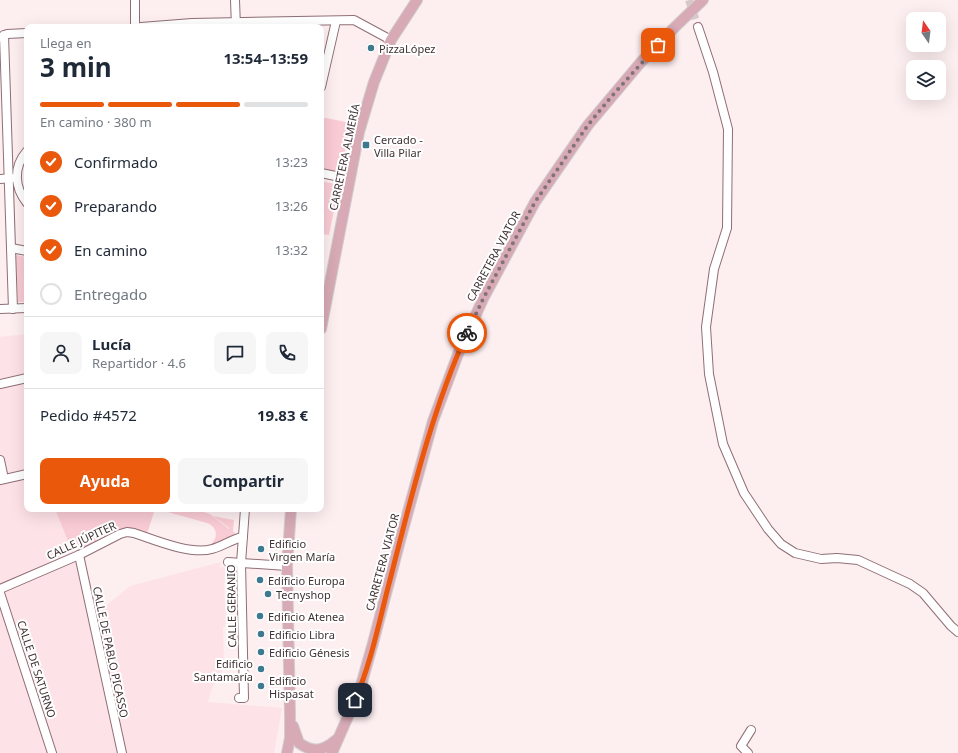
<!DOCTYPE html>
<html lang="es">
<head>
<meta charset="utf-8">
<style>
	body { margin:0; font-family:"Noto Sans",sans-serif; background:#f6f6f7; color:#1f2937; height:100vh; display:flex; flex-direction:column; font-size:15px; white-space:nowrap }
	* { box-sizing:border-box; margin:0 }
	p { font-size:13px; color:#747a83 }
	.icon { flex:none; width:22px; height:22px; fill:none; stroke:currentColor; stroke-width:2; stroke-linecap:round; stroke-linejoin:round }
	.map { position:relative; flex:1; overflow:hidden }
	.sheet { position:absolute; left:24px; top:24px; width:300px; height:488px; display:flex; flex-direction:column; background:#fff; border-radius:8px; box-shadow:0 4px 16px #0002 }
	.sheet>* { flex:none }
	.needle { width:26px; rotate:346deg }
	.controls { position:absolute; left:906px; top:12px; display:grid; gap:8px }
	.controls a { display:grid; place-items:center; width:40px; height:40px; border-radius:8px; background:#fff; box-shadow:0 4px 16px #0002; font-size:20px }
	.pin { position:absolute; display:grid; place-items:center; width:34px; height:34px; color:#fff; margin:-17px; border-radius:8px; box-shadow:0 2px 6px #0006 }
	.courier { position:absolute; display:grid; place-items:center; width:40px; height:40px; margin:-20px; border:3px solid #ea580c; border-radius:50%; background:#fff; color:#222; box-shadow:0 1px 5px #0007 }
	.summary em { font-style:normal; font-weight:700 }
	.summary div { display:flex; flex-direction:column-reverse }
	.summary { display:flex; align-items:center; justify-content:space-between; height:68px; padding:0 16px }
	h1 { font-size:26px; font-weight:700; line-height:30px }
	.bar { display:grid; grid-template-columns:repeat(4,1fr); gap:6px 4px; align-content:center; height:48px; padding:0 16px }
	.bar i { height:5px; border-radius:3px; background:#e0e1e3 }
	.bar .active { background:#ea580c }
	.bar p { grid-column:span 4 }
	.line { display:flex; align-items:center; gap:10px; padding:0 16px; border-top:1px solid #e0e1e3 }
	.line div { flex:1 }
	.round { display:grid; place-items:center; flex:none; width:42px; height:42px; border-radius:8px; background:#f6f6f7 }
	ol { padding:0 16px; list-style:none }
	li { display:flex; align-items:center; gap:12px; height:44px }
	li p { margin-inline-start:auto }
	li .icon { padding:4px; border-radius:50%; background:#ea580c; color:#fff; stroke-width:4 }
	li:last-child { color:#747a83 }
	li i { width:22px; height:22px; border:2px solid #e0e1e3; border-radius:50% }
	.primary-button { display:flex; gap:8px; margin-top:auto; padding:8px 16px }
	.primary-button a { flex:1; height:46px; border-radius:8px; background:#ea580c; color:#fff; font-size:16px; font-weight:700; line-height:46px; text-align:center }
	.primary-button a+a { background:#f6f6f7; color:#1f2937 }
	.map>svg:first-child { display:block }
</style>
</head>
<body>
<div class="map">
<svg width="958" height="753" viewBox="0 0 958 753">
	<rect width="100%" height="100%" fill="#fdeef0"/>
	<path fill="#fde2e7" d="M27,334V509H55L72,551L85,557L97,613L130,586L221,562L220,567H226L224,586L226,617L225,627H223L224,667L212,688L208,702L282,708L274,753H0V337Z"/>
	<g fill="#f9cbd4">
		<path d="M321,117L351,123L341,173L321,169Z"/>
		<path d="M321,181L339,185L329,235L321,234Z"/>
		<path d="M16,255L27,257V302H18Z"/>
		<path d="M55,509H155L147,534L140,532L84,548L80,547L72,551Z"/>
		<path d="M164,509H194L210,514L229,529V528L213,516L234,520L233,531L237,536L209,546C219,539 218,527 207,523L164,511Z"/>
	</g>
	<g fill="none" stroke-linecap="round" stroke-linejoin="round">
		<path stroke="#d7c8ca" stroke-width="8" stroke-dasharray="8 4" stroke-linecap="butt" d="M689,0L698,27"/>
		<g stroke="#8f6f75" stroke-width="10">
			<g id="minor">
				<path d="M135,0V27"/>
				<path d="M235,0L236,27"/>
				<path d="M141,27L192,23L354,20L391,40"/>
				<path d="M698,27L713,72L728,129L727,228L714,269L706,327L709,374L723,444L744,493L768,529L781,544L795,553L821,559L837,558L858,560L910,584L923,593L951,626L958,632"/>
				<path d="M4,35L13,309"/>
				<path d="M1,37L7,34L27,33"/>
				<path d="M321,87L336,21"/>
				<path d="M27,151C13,167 14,187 27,203"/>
				<path d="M321,173L350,179"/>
				<path d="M0,179L14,178"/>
				<path d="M11,248L27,251"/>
				<path d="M0,309L27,308"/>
				<path d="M0,384L27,378"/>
				<path d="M0,460L4,479"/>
				<path d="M0,480L27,474"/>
				<path d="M79,555L122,753"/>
				<path d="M228,562L287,566"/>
				<path d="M0,589L79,555L120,534L127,532L134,533C155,540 190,555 212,549C223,546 232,539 243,537"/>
				<path d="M0,593L52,753"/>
				<path d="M239,698H244L241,563L245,509"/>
				<path d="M748,753L741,746L751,730"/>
			</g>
		</g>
		<g stroke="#d1cece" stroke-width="12">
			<g id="major">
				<path d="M321,329L359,132L374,82L391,40L417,0"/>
				<path d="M293,726L299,743C313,753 323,751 336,740"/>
				<path d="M287,753L290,738V715L287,566L291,509"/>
				<path d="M332,753L360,689L373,643L401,537L433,421L458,354L483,299L535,202L588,125L641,62L675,27L703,0"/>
			</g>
		</g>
		<use href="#minor" stroke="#fff" stroke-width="8"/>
		<use href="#major" stroke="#d7aab5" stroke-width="10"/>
	</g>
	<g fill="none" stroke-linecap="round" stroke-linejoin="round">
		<path stroke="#827376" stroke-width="4" stroke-dasharray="0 7.2" d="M467,333L483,299L535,202L588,125L611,97L658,45"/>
		<path stroke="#ea580c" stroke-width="5" d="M355,700C372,661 380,617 391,576C412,494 432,410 467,333"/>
	</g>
	<g fill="#3d7a90" stroke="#fff" stroke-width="1.5">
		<circle cx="371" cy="48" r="4"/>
		<rect x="362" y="141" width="8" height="8" rx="2"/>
		<circle cx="261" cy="549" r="4"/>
		<circle cx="260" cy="580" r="4"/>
		<circle cx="268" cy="594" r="4"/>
		<circle cx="260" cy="616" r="4"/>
		<circle cx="261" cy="634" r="4"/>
		<circle cx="261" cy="652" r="4"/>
		<circle cx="261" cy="669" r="4"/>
		<circle cx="261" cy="686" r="4"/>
	</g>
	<g text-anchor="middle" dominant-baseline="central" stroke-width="4" stroke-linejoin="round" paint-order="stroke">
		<g font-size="11" fill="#3f3134" stroke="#fff" text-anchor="start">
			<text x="379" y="48">PizzaLópez</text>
			<text x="374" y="139">Cercado -<tspan x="374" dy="13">Villa Pilar</tspan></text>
			<text x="269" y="543">Edificio<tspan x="269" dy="13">Virgen María</tspan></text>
			<text x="268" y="580">Edificio Europa</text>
			<text x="276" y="594">Tecnyshop</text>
			<text x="268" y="616">Edificio Atenea</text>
			<text x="269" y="634">Edificio Libra</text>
			<text x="269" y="652">Edificio Génesis</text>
			<text x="253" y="663" text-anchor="end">Edificio<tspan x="253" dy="13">Santamaría</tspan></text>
			<text x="269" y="680">Edificio<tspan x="269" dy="13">Hispasat</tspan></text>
		</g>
		<g font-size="11" fill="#3f3134" stroke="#fff">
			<text transform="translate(344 157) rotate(-78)">CARRETERA ALMERÍA</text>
			<text transform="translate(493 256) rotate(-62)">CARRETERA VIATOR</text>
			<text transform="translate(81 540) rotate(-25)">CALLE JÚPITER</text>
			<text transform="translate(382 562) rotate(-75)">CARRETERA VIATOR</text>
			<text transform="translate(231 606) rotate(-91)">CALLE GERANIO</text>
			<text transform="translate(111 652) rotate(78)">CALLE DE PABLO PICASSO</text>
			<text transform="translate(37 669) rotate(72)">CALLE DE SATURNO</text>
		</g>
	</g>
</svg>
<div class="controls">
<a><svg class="needle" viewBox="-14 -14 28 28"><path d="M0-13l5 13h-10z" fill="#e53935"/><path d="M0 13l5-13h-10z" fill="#747a83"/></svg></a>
<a><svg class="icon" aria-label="layers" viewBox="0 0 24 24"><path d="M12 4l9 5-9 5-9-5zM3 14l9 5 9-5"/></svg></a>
</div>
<div class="pin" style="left:658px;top:45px;background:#ea580c"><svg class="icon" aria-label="bag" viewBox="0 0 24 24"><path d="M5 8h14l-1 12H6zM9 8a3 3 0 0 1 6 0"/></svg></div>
<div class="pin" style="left:355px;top:700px;background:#1f2937"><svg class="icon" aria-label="home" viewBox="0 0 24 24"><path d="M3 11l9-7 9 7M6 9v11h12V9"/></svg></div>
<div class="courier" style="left:467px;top:333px"><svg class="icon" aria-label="bike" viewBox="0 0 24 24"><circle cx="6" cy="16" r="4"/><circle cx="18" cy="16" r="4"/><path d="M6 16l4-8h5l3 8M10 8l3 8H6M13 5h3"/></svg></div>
<section class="sheet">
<div class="summary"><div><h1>3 min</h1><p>Llega en</p></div><em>13:54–13:59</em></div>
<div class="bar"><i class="active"></i><i class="active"></i><i class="active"></i><i></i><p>En camino · 380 m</p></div>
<ol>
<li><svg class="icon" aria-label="check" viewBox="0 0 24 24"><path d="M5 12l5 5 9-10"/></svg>Confirmado<p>13:23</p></li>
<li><svg class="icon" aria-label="check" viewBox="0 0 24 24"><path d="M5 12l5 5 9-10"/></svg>Preparando<p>13:26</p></li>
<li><svg class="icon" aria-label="check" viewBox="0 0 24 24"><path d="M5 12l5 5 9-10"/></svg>En camino<p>13:32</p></li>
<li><i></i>Entregado</li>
</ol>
<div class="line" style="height:72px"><a class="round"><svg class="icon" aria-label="person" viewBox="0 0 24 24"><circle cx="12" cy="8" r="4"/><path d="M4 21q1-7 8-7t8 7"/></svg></a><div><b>Lucía</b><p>Repartidor · 4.6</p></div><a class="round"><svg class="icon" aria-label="chat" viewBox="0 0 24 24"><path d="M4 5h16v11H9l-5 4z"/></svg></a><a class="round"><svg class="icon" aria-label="phone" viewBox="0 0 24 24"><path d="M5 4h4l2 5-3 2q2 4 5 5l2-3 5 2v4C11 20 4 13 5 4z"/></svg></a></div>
<div class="line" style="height:52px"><div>Pedido #4572</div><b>19.83 €</b></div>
<div class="primary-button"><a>Ayuda</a><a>Compartir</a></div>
</section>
</div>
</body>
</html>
